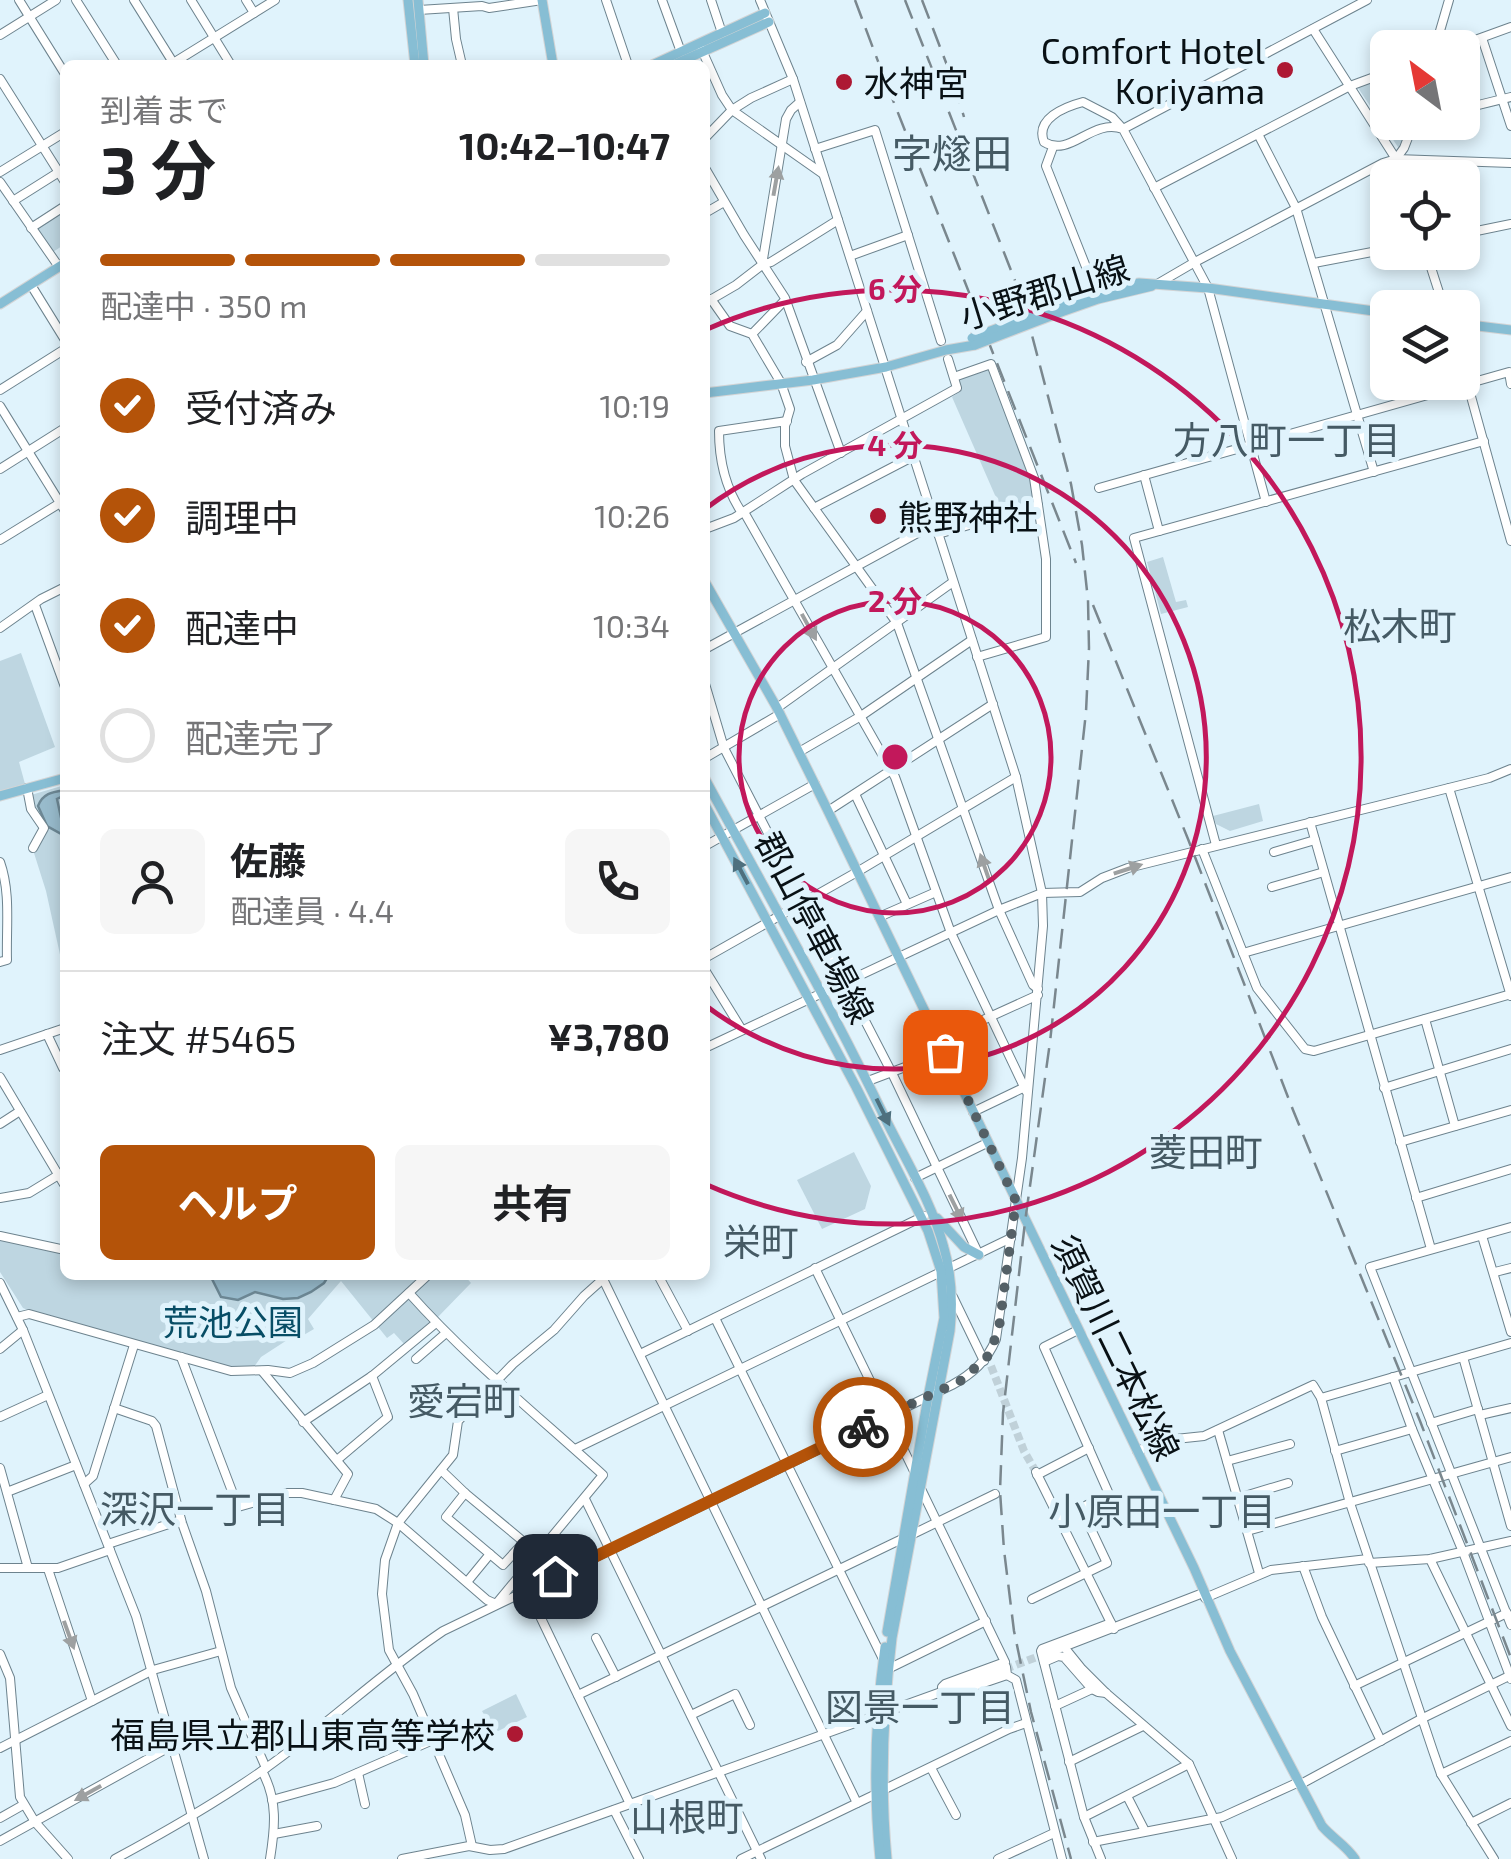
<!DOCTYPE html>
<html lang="ja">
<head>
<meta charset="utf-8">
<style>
	body { margin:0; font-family:"Exo 2","Noto Sans JP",sans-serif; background:#f6f6f6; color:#202124; height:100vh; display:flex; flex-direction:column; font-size:38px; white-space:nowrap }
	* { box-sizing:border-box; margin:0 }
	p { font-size:32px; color:#757577 }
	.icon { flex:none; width:55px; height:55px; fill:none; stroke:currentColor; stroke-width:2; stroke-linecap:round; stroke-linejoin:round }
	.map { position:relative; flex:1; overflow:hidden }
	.drawer { position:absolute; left:60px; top:60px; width:650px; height:1220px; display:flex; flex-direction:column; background:#fff; border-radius:15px; box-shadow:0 5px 15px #0003 }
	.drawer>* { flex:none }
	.needle { width:65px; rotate:328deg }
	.controls { position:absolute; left:1370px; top:30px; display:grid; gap:20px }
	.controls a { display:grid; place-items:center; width:110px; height:110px; border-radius:15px; background:#fff; box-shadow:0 5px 15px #0003; font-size:50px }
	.pin { position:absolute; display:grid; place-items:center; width:85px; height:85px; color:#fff; margin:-42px; border-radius:20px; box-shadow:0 5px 15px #0006 }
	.courier { position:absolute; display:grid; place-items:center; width:100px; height:100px; margin:-50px; border:8px solid #b45309; border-radius:50%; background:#fff; color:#222; box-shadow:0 2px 12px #0007 }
	.overview em { font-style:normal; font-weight:700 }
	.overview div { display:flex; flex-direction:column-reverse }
	.overview { display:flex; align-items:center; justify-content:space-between; height:170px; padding:0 40px }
	h1 { font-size:65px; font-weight:700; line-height:75px }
	.bar { display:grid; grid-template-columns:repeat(4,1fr); gap:15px 10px; align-content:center; height:120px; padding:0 40px }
	.bar i { height:12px; border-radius:8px; background:#e0e0e0 }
	.bar .on { background:#b45309 }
	.bar p { grid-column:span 4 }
	.line { display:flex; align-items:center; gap:25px; padding:0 40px; border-top:2px solid #e0e0e0 }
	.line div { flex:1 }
	.round { display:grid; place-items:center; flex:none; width:105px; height:105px; border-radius:15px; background:#f6f6f6 }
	ol { padding:0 40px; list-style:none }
	li { display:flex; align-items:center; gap:30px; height:110px }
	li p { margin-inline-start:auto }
	li .icon { padding:10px; border-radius:50%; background:#b45309; color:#fff; stroke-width:4 }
	li:last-child { color:#757577 }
	li i { width:55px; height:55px; border:5px solid #e0e0e0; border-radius:50% }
	.primary-button { display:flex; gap:20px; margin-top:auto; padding:20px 40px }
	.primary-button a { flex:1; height:115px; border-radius:15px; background:#b45309; color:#fff; font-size:40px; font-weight:700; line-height:115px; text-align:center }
	.primary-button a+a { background:#f6f6f6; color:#202124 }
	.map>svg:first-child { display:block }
</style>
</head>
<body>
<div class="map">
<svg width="1511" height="1859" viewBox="0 0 1511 1859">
	<rect width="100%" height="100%" fill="#e0f3fc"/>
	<g fill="#bed6e1">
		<path d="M1387,75L1388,122L1410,123L1404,145L1398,147L1358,88L1359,85Z"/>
		<path d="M65,210V244L53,252L37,228Z"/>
		<path d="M990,366L1029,468L1035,497L1032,501L1001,509L952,397L961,391L958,377Z"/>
		<path d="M1163,557L1176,602L1186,600L1188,607L1161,614L1147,562Z"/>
		<path d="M21,653L55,747L19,762L25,784L0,791V661Z"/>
		<path d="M65,785V967L61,959L46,891L34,853L45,827L37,817L31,795Z"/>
		<path d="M1259,804L1263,821L1230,831L1216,824L1213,816Z"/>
		<path d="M854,1152L871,1186L865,1209L822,1229L797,1180Z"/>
		<path d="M0,1240L65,1254V1275H464L471,1283L437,1318L405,1345L394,1333L387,1338L341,1281L308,1319L314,1329L302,1336L298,1333L261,1357L254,1367H232L32,1312L23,1308L0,1272Z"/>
		<path d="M516,1694L527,1717L494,1733L482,1711Z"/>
	</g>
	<g fill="#98bbcc" stroke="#6d8895" stroke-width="2.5">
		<path d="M65,790V795L57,799L65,836L47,826L38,806C43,793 53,792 65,790Z"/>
		<path d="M210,1275H329L324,1283L311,1292L298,1298L283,1299L255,1292L238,1300L221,1297Z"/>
	</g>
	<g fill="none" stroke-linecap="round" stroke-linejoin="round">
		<g stroke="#c0d1d9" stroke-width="8" stroke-dasharray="8 4" stroke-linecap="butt">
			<path d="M991,1366L1024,1451L1036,1472"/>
			<path d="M1005,1669L1045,1654"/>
		</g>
		<g stroke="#6d838e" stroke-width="10">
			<g id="minor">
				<path d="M19,0L65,74"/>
				<path d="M76,0L117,65"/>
				<path d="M134,0L174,64"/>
				<path d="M191,0L231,65"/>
				<path d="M246,0L254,13"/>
				<path d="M606,0L628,65"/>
				<path d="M662,0L681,52"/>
				<path d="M711,0L722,33"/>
				<path d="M453,8L456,39L462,65"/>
				<path d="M419,10L482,6L489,8L542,0"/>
				<path d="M1313,29L1396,159L1402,178"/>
				<path d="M0,35L56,0"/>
				<path d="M1482,38L1511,126"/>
				<path d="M701,48L722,95L732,110L823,174"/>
				<path d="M1435,48L1449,0"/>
				<path d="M1453,48L1511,27"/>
				<path d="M170,65L275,0"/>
				<path d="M0,79L65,182"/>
				<path d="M1462,109L1511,97"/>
				<path d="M1258,134L1296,208L1374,472"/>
				<path d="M705,138L732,110L751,98L793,79"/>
				<path d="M1053,147L1046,166L1096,292"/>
				<path d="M815,149L875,130L941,341"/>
				<path d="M1396,159L1404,148L1414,122"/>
				<path d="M705,168L744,235L785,298L841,453"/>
				<path d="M0,172L65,132"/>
				<path d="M0,182L59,267"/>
				<path d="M1154,188L1350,86L1388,72"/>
				<path d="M13,201L59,172"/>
				<path d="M1462,207L1465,206"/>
				<path d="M705,213L724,202"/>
				<path d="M31,228L65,206"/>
				<path d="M1462,234L1511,224"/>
				<path d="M1426,252L1444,308"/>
				<path d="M850,256L908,235"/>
				<path d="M1314,263L1388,249"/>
				<path d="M762,265L786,119L791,110L800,102"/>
				<path d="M1159,283L1195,262L1383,163L1396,159L1511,163"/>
				<path d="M31,285L65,340"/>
				<path d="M711,299L730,326L752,334L781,383L790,409L785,426V446L794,480L897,623L999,910L1033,985L1038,989"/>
				<path d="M705,303L736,285L762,265L771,262L838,220"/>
				<path d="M752,334L785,300"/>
				<path d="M806,362L837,345L867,311"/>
				<path d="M1462,364L1511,541"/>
				<path d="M954,377L991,364L1034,478L1046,559V637L977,657"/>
				<path d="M0,390L65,349"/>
				<path d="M0,406L65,511"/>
				<path d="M0,469L65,428"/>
				<path d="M1144,475L1159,531"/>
				<path d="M1099,488L1509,372L1511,384"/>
				<path d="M1266,502L1208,288L1123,129L1112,117L1083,102C1064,107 1035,119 1044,142C1071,158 1091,118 1123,129L1367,0"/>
				<path d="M814,508L914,456"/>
				<path d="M744,512L895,777L951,933L1026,1091"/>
				<path d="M742,513C726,489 719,460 719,431L787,421"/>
				<path d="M705,529L734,518L802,474L957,388L948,359"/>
				<path d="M938,534L1038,505"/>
				<path d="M0,540L65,500"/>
				<path d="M35,605L65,687"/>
				<path d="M0,628L41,599L65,587"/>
				<path d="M705,649L934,524"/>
				<path d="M705,684L724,748L892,1073L979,1255"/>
				<path d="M777,708L953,582"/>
				<path d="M799,752L861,716L972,640"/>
				<path d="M705,758L780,714"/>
				<path d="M27,788L31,809L44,828L33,848"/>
				<path d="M1449,788L1511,996"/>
				<path d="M855,794L907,904"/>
				<path d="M828,811L993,704"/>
				<path d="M1310,822L1431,1249"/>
				<path d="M1216,845L1134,538L1484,441"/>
				<path d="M705,846L815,784"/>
				<path d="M1202,849L1257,988L1305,1049L1314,1051L1511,994"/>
				<path d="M1274,852L1315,840"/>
				<path d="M0,862C11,893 6,927 7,960L0,962"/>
				<path d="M1272,887L1324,872"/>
				<path d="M879,917L936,892"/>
				<path d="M1243,953L1511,877"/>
				<path d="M705,958L857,872L1016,777"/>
				<path d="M705,970L742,1030"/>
				<path d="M1425,1019L1455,1126"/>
				<path d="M47,1034L63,1068H65"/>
				<path d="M939,1040L1038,995"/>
				<path d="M705,1048L999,910L1042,893L1080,892L1102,878L1128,868L1489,778L1511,769"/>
				<path d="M0,1050L65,1028"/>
				<path d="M0,1077L65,1186"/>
				<path d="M868,1081L945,1052"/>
				<path d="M1384,1088L1511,1049"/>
				<path d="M973,1112L1025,1087"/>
				<path d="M0,1124L20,1111"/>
				<path d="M1400,1142L1511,1110"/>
				<path d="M915,1178L987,1143"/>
				<path d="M0,1198L29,1193L65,1171"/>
				<path d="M1416,1198L1511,1169"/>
				<path d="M1511,1227L1370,1267L1511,1625"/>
				<path d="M0,1236L65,1250"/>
				<path d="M1482,1236L1511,1332"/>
				<path d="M815,1268L914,1471"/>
				<path d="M1495,1272L1511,1268"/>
				<path d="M658,1275L688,1331"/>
				<path d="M603,1279L857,1803"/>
				<path d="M0,1283L23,1330L136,1616L204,1859"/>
				<path d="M953,1297L984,1361"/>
				<path d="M17,1317L29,1314L231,1371L268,1370L290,1373L313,1363L374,1325L428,1275"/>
				<path d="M715,1318L883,1659"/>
				<path d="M0,1349L23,1330"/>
				<path d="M640,1354L924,1216"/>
				<path d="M181,1357L238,1507L287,1493H302L376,1509L398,1523L487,1600L496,1604L603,1475C537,1415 468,1359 409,1293"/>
				<path d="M1463,1357L1511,1526"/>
				<path d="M416,1359L446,1333"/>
				<path d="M262,1371L348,1474L334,1500"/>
				<path d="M1393,1377L1412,1429L1463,1552L1511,1679"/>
				<path d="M1321,1398L1511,1343"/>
				<path d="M114,1408L152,1421L156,1426L182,1523L206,1591L231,1688L266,1768"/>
				<path d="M1480,1415L1511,1408"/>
				<path d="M0,1417L48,1395"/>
				<path d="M303,1422L372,1376L436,1323"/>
				<path d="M1431,1423L1478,1409"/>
				<path d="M1218,1430L1259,1573"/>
				<path d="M575,1449L1011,1238"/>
				<path d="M1137,1451L1166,1440L1204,1436L1313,1385L1321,1398L1350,1503L1433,1751L1441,1774L1494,1859"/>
				<path d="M1335,1451L1412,1429"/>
				<path d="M337,1460L388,1417L372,1376"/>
				<path d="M1227,1461L1290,1444"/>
				<path d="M0,1468L28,1568"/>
				<path d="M441,1470L465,1493"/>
				<path d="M1036,1472L1114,1629"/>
				<path d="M1037,1475L1089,1448"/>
				<path d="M84,1484L93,1476L134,1345"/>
				<path d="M921,1489L1005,1662L945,1684L942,1687L943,1692"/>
				<path d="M7,1492L76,1465"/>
				<path d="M465,1493L524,1542L503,1565L446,1517Z"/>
				<path d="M1238,1498L1288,1483"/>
				<path d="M585,1499L761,1859"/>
				<path d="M1247,1531L1511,1457"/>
				<path d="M911,1535L995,1494"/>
				<path d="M108,1544L181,1520"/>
				<path d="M1430,1559L1511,1726"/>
				<path d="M1369,1563L1430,1559L1511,1541"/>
				<path d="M1303,1566L1322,1617L1381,1741"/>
				<path d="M0,1568H58L110,1550"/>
				<path d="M48,1569L92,1701"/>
				<path d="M467,1582L490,1554"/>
				<path d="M527,1589L630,1804L1005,1669"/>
				<path d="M1205,1598L1271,1570L1368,1559"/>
				<path d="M1032,1599L1107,1563L1081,1508L1109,1494L1044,1347L1078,1330"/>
				<path d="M596,1638L616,1677"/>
				<path d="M1064,1647L1081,1668L1106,1693L1189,1764L1232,1859"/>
				<path d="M0,1654L10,1678L20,1797L35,1822L68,1859"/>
				<path d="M1045,1654L1203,1593"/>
				<path d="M1044,1662L1058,1656L1064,1657L1092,1689L1098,1692L1106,1693"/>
				<path d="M1006,1667L1007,1675L1016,1680L1062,1859"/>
				<path d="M888,1669L986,1621"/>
				<path d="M1354,1686L1507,1613"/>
				<path d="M951,1694L1007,1675"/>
				<path d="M578,1695L904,1538"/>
				<path d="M1055,1706L1092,1689"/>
				<path d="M691,1715L735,1694L750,1725"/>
				<path d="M0,1748L153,1670L221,1651"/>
				<path d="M1069,1762L1143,1726"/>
				<path d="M931,1768L956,1815"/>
				<path d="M262,1771C278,1800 275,1828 270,1859"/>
				<path d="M358,1773L365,1804"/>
				<path d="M1441,1774L1511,1741"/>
				<path d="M1301,1784L1421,1719L1511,1675"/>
				<path d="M883,1790L1009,1729L1026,1723"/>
				<path d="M1127,1796L1145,1831"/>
				<path d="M272,1800L334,1783L433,1740"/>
				<path d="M614,1810L639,1859"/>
				<path d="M1084,1817L1189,1764"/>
				<path d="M0,1818L23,1805"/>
				<path d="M1471,1823L1511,1803"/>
				<path d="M274,1834L317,1826"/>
				<path d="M0,1841L173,1745"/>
				<path d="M1093,1842L1222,1817L1299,1782"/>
				<path d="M472,1846L465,1815L413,1694L389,1650L382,1594L385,1560L398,1523L453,1455L458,1421L513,1364L554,1330L584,1296L603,1279"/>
				<path d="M115,1859C167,1831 218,1802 266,1768C327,1725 381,1673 443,1631L952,1385C972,1374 987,1361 996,1339L1022,1158L1043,926L1042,893L1016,777L793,79L760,0"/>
				<path d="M402,1859L469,1846L490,1850L504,1849L630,1804"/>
				<path d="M741,1859L876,1794"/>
				<path d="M998,1859L1054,1833"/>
				<path d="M1101,1859L1084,1817L1041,1651L1042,1649L1111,1623"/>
			</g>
		</g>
		<g stroke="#d3d4d5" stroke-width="11">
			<g id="major">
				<path d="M408,0L415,65"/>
				<path d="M418,0L424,65"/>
				<path d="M542,0L553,65"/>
				<path d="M652,65L765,13"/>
				<path d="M673,65L769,22"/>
				<path d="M0,304L65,263"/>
				<path d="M1059,305L1106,289L1139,283L1208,288L1388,313"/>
				<path d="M1061,312L1098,299L1152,286"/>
				<path d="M1462,324L1511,330"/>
				<path d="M705,393L813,380L886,367L946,350L975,345"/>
				<path d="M705,582L777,708L828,811L1194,1568L1230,1651L1322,1826C1332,1838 1346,1845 1355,1859"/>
				<path d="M705,779C766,891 829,1002 884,1116C905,1159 932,1202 944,1248C952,1276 953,1302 950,1331L892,1638C883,1712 880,1785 887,1859"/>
				<path d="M0,796L65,778"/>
				<path d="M705,805L856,1087L928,1231L941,1271L944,1318L928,1397L887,1632"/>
				<path d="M937,1218L964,1247L979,1255"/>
				<path d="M880,1859C873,1789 875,1717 885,1647"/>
			</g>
		</g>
		<use href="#minor" stroke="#fff" stroke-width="8"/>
		<use href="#major" stroke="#87bed4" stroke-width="9"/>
		<g stroke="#7a878e" stroke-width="2.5" stroke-dasharray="20 10" stroke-linecap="butt">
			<path d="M855,0L885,80L1076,563"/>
			<path d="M905,0L1023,301L1071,484L1082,545L1088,600L1089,648L1086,712L1050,1042L1025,1222L1003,1413L1000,1491L1004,1550L1014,1631L1031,1712L1071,1859"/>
			<path d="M922,0L955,86L964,117"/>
			<path d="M1093,605L1188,839L1293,1110L1420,1421L1511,1658"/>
		</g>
		<g stroke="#d3d4d5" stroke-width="11" stroke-linecap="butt">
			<g id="major-bridge">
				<path d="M972,338L1059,305"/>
				<path d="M975,345L1061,312"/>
			</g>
		</g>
		<use href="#major-bridge" stroke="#87bed4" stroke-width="9"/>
	</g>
	<defs><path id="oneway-solid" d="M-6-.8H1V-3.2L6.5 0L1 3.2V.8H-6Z" transform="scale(2.5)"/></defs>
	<g fill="#9da0a1">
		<use href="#oneway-solid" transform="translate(776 181) rotate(-80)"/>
		<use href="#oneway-solid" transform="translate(809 627) rotate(61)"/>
		<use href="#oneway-solid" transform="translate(985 868) rotate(-109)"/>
		<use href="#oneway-solid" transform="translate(1128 869) rotate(-18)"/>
		<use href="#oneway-solid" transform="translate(956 1208) rotate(64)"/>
		<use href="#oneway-solid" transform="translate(69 1635) rotate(70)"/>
		<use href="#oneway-solid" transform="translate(88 1793) rotate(151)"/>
	</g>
	<g fill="#4e707e">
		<use href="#oneway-solid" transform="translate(741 871) rotate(-118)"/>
		<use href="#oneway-solid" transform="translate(883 1112) rotate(64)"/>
	</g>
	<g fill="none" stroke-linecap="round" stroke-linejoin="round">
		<path stroke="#546066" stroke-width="10" stroke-dasharray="0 18" d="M863,1427L962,1380L989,1355L999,1328L1016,1201L945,1052"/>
		<path stroke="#b45309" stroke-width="12" d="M555,1576L863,1427"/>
	</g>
	<g fill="none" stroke="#c2185b" stroke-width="5">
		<circle cx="895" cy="757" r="156"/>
		<path d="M705 509A312 312 0 1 1 705 1005"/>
		<path d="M705 330A467 467 0 1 1 705 1184"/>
	</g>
	<g fill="#ad1833" stroke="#e0f3fc" stroke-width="4">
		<circle cx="1285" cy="70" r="10"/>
		<circle cx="844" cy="82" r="10"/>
		<circle cx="878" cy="516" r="10"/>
		<circle cx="515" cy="1734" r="10"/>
	</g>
	<g text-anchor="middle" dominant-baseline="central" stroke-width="10" stroke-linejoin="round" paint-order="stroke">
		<g font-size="35" fill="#091115" stroke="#e0f3fc" text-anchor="end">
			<text x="1265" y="50">Comfort Hotel<tspan x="1265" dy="40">Koriyama</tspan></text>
			<text x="864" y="82" text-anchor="start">水神宮</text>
			<text x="898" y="516" text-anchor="start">熊野神社</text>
			<text x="495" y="1734">福島県立郡山東高等学校</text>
		</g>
		<g font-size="35" fill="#091115" stroke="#e0f3fc">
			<text transform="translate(1044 291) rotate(-17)">小野郡山線</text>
			<text transform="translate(816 927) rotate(62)">郡山停車場線</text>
			<text transform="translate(1117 1347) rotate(64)">須賀川二本松線</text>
		</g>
		<g font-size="35" fill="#074d65" stroke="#e0f3fc">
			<text x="233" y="1321">荒池公園</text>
		</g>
		<g font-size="38" fill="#455a64" stroke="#e0f3fc">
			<text x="1287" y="439">方八町一丁目</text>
			<text x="1400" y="625">松木町</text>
			<text x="1206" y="1151">菱田町</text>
			<text x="761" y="1241">栄町</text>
			<text x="464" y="1400">愛宕町</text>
			<text x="195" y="1508">深沢一丁目</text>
			<text x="1162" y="1510">小原田一丁目</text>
			<text x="920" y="1706">図景一丁目</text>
			<text x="687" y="1816">山根町</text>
		</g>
		<g font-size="40" fill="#455a64" stroke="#e0f3fc">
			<text x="952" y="152">字燧田</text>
		</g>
	</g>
	<circle cx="895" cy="757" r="15" fill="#c2185b" stroke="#e0f3fc" stroke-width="5"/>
	<g font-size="30" text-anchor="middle" font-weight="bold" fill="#c2185b" stroke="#e0f3fc" stroke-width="10" stroke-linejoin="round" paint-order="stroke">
		<text x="895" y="300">6 分</text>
		<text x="895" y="456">4 分</text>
		<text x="895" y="612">2 分</text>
	</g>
</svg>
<div class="controls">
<a><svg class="needle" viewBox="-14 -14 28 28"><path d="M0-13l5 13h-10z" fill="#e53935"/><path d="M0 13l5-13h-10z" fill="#757577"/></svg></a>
<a><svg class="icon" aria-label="locate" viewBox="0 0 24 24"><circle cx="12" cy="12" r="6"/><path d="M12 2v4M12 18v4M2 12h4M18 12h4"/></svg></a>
<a><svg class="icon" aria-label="layers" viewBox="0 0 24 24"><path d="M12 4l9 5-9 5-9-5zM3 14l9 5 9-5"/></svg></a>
</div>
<div class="pin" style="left:945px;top:1052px;background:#ea580c"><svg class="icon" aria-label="bag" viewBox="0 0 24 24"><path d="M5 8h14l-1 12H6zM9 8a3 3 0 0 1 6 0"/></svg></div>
<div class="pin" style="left:555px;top:1576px;background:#1f2937"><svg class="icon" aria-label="home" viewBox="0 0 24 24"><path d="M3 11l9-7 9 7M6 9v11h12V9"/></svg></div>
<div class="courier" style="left:863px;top:1427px"><svg class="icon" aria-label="bike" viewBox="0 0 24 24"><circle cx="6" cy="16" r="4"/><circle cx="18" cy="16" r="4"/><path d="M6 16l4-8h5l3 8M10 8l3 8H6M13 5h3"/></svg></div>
<section class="drawer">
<div class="overview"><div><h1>3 分</h1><p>到着まで</p></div><em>10:42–10:47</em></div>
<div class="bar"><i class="on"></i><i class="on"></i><i class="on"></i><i></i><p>配達中 · 350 m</p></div>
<ol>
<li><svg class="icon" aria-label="check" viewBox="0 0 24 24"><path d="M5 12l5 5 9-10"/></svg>受付済み<p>10:19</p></li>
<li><svg class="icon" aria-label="check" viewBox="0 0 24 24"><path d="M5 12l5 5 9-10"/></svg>調理中<p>10:26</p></li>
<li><svg class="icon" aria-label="check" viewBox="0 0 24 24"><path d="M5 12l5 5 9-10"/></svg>配達中<p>10:34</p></li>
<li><i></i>配達完了</li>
</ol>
<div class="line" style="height:180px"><a class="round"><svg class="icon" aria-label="person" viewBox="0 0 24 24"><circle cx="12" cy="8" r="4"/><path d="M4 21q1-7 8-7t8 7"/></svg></a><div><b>佐藤</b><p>配達員 · 4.4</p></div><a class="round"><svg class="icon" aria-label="phone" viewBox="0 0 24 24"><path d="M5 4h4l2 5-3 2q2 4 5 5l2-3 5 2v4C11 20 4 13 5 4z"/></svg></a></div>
<div class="line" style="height:130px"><div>注文 #5465</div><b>¥3,780</b></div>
<div class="primary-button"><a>ヘルプ</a><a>共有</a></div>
</section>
</div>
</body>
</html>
